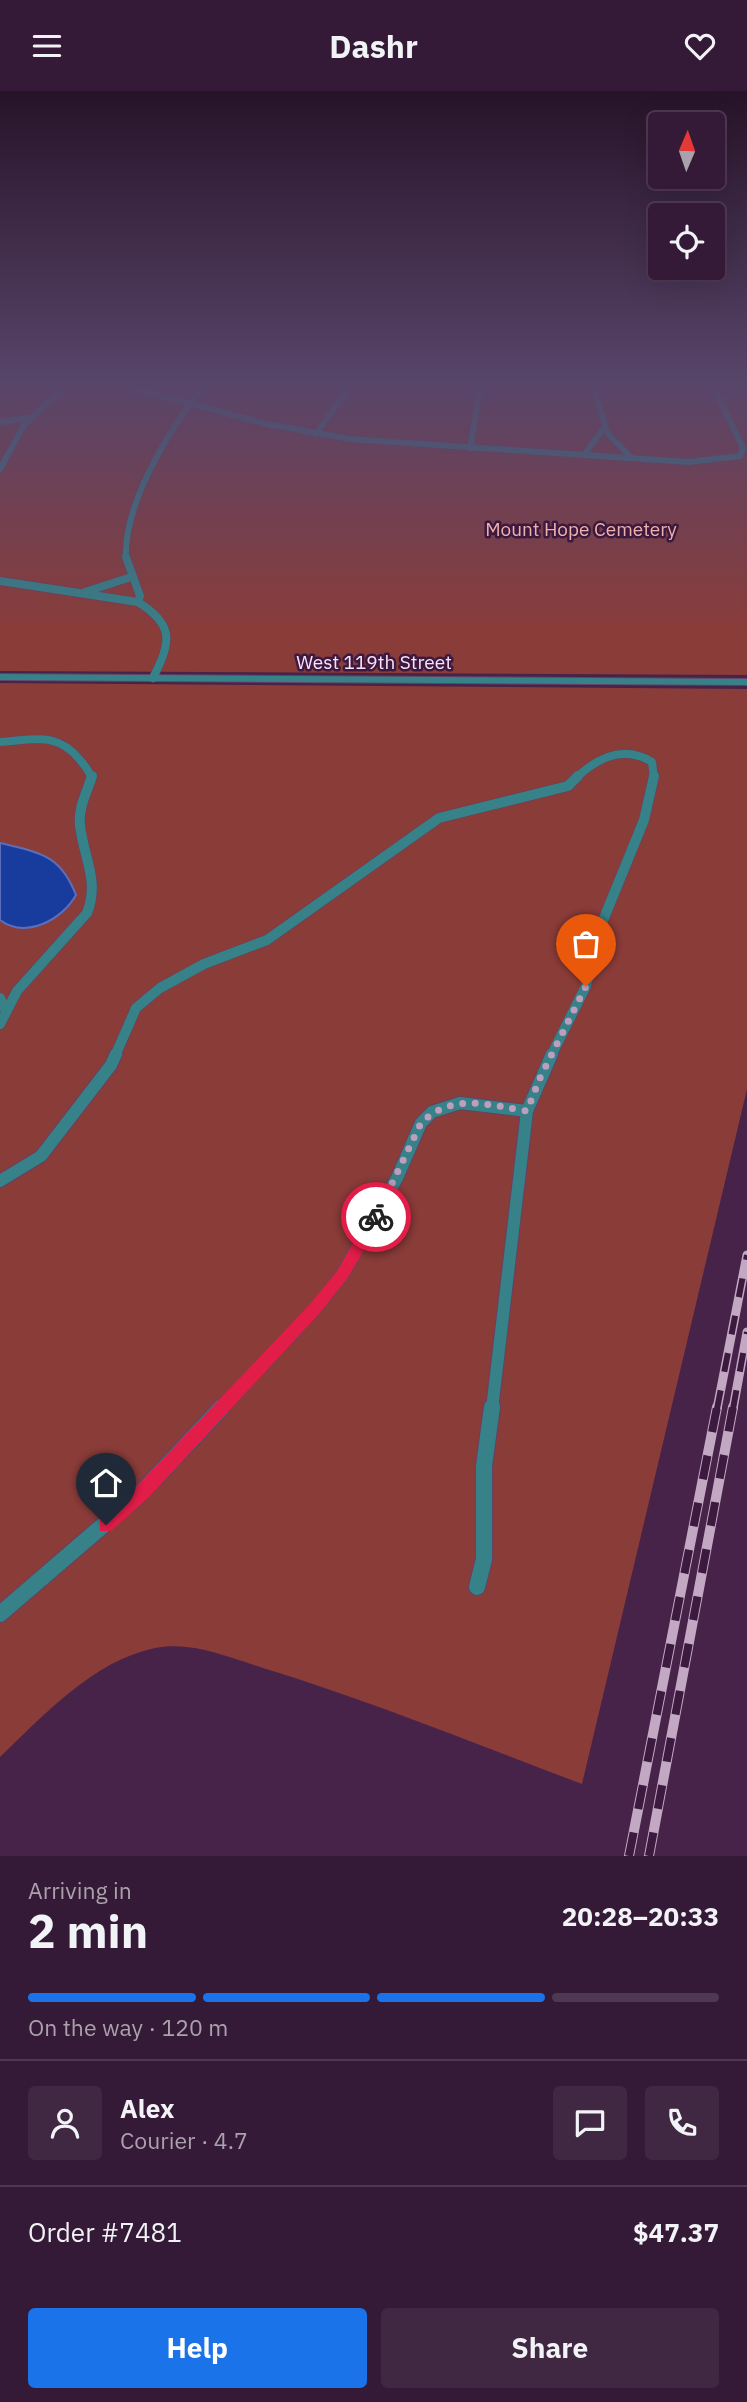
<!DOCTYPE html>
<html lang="en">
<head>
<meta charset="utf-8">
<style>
	body { margin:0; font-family:"IBM Plex Sans",sans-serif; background:#402742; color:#f1f3f6; height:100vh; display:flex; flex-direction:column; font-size:26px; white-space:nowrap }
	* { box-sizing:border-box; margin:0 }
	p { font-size:23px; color:#aaa1ad }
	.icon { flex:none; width:38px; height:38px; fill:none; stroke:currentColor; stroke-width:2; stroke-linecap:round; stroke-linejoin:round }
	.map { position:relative; height:1765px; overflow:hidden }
	.details { display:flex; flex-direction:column; background:#351a37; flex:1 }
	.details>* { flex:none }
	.needle { width:46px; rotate:2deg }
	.fabs { position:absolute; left:648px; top:21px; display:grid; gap:14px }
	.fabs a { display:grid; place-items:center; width:77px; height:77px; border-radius:7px; background:#351a37; box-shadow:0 7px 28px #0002,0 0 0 2px #4f3852; font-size:35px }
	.pin { position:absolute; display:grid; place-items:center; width:60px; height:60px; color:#fff; margin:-72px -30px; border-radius:50% 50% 50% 0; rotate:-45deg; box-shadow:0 0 7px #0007 }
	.pin .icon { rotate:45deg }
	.courier { position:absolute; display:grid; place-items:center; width:70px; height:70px; margin:-35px; border:5px solid #e11d48; border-radius:50%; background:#fff; color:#222; box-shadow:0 2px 9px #0007 }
	.overview em { font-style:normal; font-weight:700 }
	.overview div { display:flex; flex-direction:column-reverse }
	.overview { display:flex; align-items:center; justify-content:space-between; height:119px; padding:0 28px }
	h1 { font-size:46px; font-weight:700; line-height:52px }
	.bar { display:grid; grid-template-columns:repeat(4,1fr); gap:10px 7px; align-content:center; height:84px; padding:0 28px }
	.bar i { height:9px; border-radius:5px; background:#4f3852 }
	.bar .selected { background:#1a73e8 }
	.bar p { grid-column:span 4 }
	.line { display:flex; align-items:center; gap:18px; padding:0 28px; border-top:2px solid #4f3852 }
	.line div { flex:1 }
	.round { display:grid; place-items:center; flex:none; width:74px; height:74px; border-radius:7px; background:#402742 }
	.action { display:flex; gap:14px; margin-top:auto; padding:14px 28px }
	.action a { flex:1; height:80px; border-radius:7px; background:#1a73e8; color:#fff; font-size:28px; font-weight:700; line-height:80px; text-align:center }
	.action a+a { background:#402742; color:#f1f3f6 }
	header { display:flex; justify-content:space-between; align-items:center; height:91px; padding:0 28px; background:#351a37; font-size:32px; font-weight:700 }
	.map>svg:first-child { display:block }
</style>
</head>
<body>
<header><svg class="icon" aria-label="menu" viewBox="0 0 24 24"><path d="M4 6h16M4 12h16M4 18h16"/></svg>Dashr<svg class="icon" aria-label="heart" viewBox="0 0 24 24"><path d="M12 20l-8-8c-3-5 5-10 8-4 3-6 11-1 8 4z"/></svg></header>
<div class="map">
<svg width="747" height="1765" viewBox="0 0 747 1765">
	<rect width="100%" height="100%" fill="#472349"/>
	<g fill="#8a3c39">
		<path d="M0,295H747V584L0,580Z"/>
		<path d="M0,592L747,598V998L582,1693C476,1653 371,1610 263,1577C228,1566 192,1550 155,1557C93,1570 44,1624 0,1666Z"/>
	</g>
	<path fill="#183c9d" stroke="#5c6eb9" stroke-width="2" d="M0,752C40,762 60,763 76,804C62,829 26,848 0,829Z"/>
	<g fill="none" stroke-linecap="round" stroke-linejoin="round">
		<g stroke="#634265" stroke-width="7">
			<g id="service-far4">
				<path d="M124,295L267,333L350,348L688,371L740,365L743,357L713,295"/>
				<path d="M593,295L608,343L630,365"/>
				<path d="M0,331L30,327"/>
				<path d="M316,343L350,295"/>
				<path d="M470,357L481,295"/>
				<path d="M584,364L603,338"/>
				<path d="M0,378L24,334L66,295"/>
				<path d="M126,468C123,414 170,335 205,295"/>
			</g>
		</g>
		<g stroke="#634265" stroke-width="9">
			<g id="service-far3">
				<path d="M0,490L138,511L140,505L126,466"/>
				<path d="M85,501L131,486"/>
				<path d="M138,511C175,534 171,551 153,587"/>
				<path d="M0,651C33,649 57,640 80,669C85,675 90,680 91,687"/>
				<path d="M576,687C598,666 624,654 652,671L654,687"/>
			</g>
		</g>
		<g stroke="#634265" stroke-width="11">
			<g id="service-far2">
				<path d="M0,907L6,920"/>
				<path d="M0,933L17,900L87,822C100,790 83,765 80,734C78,717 87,701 92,685"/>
				<path d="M115,965L136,917L160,897L204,873L267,849L439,727L568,695L578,685"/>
				<path d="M551,965L586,895L602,832L644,729L654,685"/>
			</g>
		</g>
		<g stroke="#634265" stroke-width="14">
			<g id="service-far1">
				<path d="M0,1090L41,1065L111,974L116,963"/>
				<path d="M221,1318L314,1219L342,1184L397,1087L421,1032L432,1021L460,1012L527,1020"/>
				<path d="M492,1318L527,1020L552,963"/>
			</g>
		</g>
		<g stroke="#634265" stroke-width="18">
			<g id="service">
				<path d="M477,1496L484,1468V1375L492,1316"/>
				<path d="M0,1523L143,1400L222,1316"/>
			</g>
		</g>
		<g stroke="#634265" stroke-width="2">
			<path id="tertiary" d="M0,583L747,588V594L0,589Z"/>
		</g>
		<use href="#service-far4" stroke="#378188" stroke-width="6"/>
		<use href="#service-far3" stroke="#378188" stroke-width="8"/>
		<use href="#service-far2" stroke="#378188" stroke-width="10"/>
		<use href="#service-far1" stroke="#378188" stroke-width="12"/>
		<use href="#service" stroke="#378188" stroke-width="16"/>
		<use href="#tertiary" fill="#378188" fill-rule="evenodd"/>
		<g stroke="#c3a8c4" stroke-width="9">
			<g id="rail-far1">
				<path d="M717,1318L747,1164"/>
				<path d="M733,1318L747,1241"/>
			</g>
		</g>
		<g stroke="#c3a8c4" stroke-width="10">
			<g id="rail">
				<path d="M629,1765L717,1316"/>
				<path d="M649,1765L733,1316"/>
			</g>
		</g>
		<use href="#rail-far1" stroke="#3c193f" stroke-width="6" stroke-dasharray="19" stroke-linecap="butt"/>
		<use href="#rail" stroke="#3c193f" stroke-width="8" stroke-dasharray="24" stroke-linecap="butt"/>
	</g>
	<linearGradient id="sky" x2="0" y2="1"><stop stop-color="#271328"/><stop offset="0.54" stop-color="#58456a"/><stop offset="1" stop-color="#58456a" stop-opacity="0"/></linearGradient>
	<rect width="747" height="542" fill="url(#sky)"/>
	<path fill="#e11d48" d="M376,1120L383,1126L381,1130L347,1188L319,1223L149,1406L111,1440H100V1428L137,1395L309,1214L337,1180L371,1121Z"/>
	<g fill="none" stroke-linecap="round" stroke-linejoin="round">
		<path stroke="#bb9fbc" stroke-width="7" stroke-dasharray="0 12.6" d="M376,1126L421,1032C453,1001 487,1014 527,1020L540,987L586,895"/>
	</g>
	<g text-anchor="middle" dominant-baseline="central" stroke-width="5" stroke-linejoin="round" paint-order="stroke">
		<g font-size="19" fill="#f1b0aa" stroke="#3c193f">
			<text x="581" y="438">Mount Hope Cemetery</text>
		</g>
		<g font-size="19" fill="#f9e2fa" stroke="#3c193f">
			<text x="374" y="571">West 119th Street</text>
		</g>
	</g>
</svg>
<div class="fabs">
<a><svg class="needle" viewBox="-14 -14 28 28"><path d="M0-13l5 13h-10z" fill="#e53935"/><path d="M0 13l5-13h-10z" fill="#aaa1ad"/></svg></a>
<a><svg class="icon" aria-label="locate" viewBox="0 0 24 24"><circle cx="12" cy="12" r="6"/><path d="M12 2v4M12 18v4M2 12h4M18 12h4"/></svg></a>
</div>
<div class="pin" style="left:586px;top:895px;background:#ea580c"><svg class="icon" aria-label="bag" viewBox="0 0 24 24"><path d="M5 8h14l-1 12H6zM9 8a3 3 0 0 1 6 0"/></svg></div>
<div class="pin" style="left:106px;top:1434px;background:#1f2937"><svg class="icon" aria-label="home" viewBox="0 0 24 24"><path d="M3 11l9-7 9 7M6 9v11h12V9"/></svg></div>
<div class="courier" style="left:376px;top:1126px"><svg class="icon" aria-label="bike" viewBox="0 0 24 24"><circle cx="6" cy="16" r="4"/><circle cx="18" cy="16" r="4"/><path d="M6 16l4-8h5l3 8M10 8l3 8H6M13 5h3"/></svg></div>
</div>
<section class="details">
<div class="overview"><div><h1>2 min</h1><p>Arriving in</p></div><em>20:28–20:33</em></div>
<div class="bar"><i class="selected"></i><i class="selected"></i><i class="selected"></i><i></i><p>On the way · 120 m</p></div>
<div class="line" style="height:126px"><a class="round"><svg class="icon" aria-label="person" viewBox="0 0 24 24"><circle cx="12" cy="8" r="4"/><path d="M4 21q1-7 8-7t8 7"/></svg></a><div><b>Alex</b><p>Courier · 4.7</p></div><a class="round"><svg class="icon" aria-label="chat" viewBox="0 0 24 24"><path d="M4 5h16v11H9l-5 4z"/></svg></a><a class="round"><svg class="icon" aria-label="phone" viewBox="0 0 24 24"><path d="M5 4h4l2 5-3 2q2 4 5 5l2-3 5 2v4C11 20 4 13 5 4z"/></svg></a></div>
<div class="line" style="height:91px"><div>Order #7481</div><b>$47.37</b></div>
<div class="action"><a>Help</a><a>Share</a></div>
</section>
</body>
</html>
